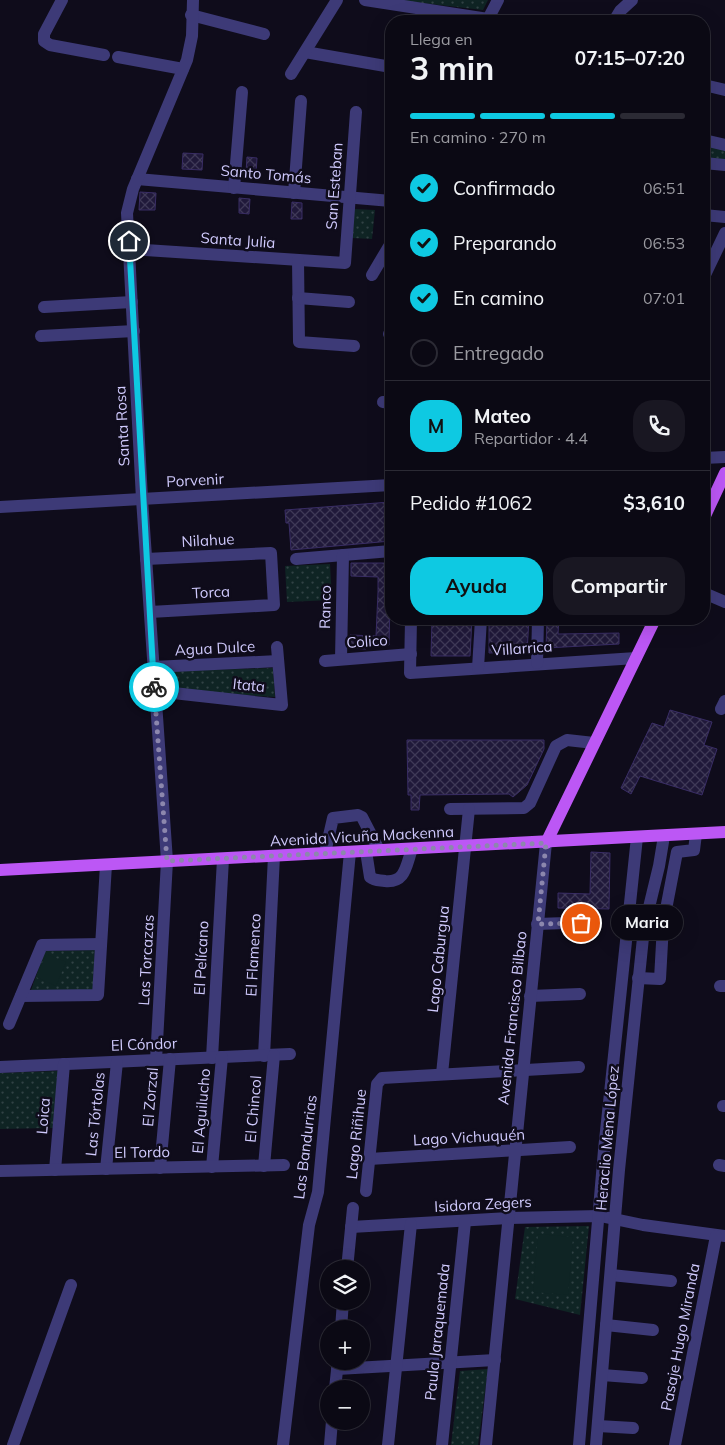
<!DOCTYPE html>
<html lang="es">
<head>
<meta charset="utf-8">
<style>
	body { margin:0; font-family:Mulish,sans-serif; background:#191722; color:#f1f3f6; height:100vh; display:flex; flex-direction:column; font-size:19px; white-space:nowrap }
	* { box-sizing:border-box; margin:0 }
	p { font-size:16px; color:#9a9aa0 }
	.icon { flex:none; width:28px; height:28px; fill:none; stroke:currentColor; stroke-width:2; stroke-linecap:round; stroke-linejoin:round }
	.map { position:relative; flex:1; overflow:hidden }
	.details { position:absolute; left:385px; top:15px; width:325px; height:610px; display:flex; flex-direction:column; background:#0b0914; border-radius:20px; box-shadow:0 5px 20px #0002,0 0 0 1px #2b2a34 }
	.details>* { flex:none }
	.tools { position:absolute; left:320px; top:1260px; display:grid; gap:10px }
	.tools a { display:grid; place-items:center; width:50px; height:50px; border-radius:50%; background:#0b0914; box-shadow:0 5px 20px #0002,0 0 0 1px #2b2a34; font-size:25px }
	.pin { position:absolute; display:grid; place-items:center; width:42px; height:42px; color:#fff; margin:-21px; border:2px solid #fff; border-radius:50%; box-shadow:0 1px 5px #0007 }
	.courier { position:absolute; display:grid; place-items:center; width:50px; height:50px; margin:-25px; border:4px solid #0ec9e2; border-radius:50%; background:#fff; color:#222; box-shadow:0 1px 6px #0007 }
	.bubble { position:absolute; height:35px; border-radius:18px; background:#0b0914; box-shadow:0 5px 20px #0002,0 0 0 1px #2b2a34; font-size:16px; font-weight:700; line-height:35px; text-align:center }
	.head em { font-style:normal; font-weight:700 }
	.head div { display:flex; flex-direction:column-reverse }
	.head { display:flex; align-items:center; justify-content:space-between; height:85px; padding:0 25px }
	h1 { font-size:32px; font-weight:700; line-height:38px }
	.bar { display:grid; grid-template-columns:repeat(4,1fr); gap:8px 5px; align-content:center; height:60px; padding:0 25px }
	.bar i { height:6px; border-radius:4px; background:#2b2a34 }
	.bar .active { background:#0ec9e2 }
	.bar p { grid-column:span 4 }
	.line { display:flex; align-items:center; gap:12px; padding:0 25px; border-top:1px solid #2b2a34 }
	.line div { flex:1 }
	.round { display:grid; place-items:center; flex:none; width:52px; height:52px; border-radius:20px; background:#191722 }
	ol { padding:0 25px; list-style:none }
	li { display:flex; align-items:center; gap:15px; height:55px }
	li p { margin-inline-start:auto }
	li .icon { padding:5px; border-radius:50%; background:#0ec9e2; color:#111; stroke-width:4 }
	li:last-child { color:#9a9aa0 }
	li i { width:28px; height:28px; border:2px solid #2b2a34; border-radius:50% }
	.primary-button { display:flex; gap:10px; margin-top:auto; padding:10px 25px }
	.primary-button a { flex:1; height:58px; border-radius:20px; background:#0ec9e2; color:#111; font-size:20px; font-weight:700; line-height:58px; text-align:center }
	.primary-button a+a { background:#191722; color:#f1f3f6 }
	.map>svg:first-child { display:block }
</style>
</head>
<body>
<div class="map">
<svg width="725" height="1445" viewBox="0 0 725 1445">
	<defs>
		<pattern id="green-dots" width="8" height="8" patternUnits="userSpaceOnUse" patternTransform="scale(1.25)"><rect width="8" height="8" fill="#0f2424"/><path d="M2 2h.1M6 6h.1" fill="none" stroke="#314245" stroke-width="1.8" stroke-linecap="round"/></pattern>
		<pattern id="building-cross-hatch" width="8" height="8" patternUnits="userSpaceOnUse" patternTransform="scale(1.25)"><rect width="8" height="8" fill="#20193a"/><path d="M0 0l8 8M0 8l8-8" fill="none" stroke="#3f3957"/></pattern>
	</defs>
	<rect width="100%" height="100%" fill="#0f0c1b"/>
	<g fill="url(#green-dots)">
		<path d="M395,0H488L483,10Z"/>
		<path d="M704,144L725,148V160L704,158Z"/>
		<path d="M354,209L375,210L372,239L352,238Z"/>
		<path d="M330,564L332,600L287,602L285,566Z"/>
		<path d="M273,668L275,697L168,690V671Z"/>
		<path d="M95,950L93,991L30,993L45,951Z"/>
		<path d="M58,1071L53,1128L0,1129V1073Z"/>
		<path d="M589,1226L580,1315L515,1299L525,1227Z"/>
		<path d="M488,1369L478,1445H451L460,1371Z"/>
	</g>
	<g fill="#0f2424">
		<path d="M46,954L66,962L56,986L36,977Z"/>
		<path d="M538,1234L573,1237L568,1295L533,1292Z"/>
	</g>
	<g fill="url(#building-cross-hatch)" stroke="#392d65">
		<path d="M183,153L203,154L202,170L182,169Z"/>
		<path d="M247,157L257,158L256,173L246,172Z"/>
		<path d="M140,192L156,193L155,210H139Z"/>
		<path d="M239,198L250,199L249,214L239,213Z"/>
		<path d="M292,202L302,203V219H291Z"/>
		<path d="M390,502L391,541L291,550L289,523H286L285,510Z"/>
		<path d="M351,563H391L389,645L366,644V649L349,648L350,635L376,636L378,592V577L351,576Z"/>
		<path d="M432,619H472L470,656H431Z"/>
		<path d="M489,619H529L527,652L489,653Z"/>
		<path d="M547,619H559L558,634L619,633V644L546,648Z"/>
		<path d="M670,710L712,722L704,745L717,749L702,795L640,776L631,794L621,788L652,723L664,727Z"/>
		<path d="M407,740H544V749L527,785L513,797L509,794L420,795L419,810H411V795H408Z"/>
		<path d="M591,852L610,853L609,909L558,908V893L590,894Z"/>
	</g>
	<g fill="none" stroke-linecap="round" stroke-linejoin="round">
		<path stroke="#33a5a0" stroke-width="2" stroke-dasharray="2.5 4" stroke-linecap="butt" d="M704,538L708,530"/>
		<g stroke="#3d3a77" stroke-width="12">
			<path d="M62,0L44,34V41L50,45L104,55"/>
			<path d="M365,0L488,19"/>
			<path d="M191,15L264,34"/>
			<path d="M487,21L498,0"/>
			<path d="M614,21L620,11L632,0"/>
			<path d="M305,52L391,67"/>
			<path d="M118,57L183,69"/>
			<path d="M291,74L337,0"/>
			<path d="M704,85L725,90"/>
			<path d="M704,140L725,145"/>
			<path d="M704,163L725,165"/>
			<path d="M137,179L391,201"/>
			<path d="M234,188L242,92"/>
			<path d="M294,193L301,101"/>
			<path d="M704,215L725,217"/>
			<path d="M130,249L345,263L356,112"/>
			<path d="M298,260L299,342L354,346"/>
			<path d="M372,275L391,243"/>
			<path d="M704,277L725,233"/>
			<path d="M298,298L349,302"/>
			<path d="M44,307L132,302"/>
			<path d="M389,334H391"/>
			<path d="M41,336L134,331"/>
			<path d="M383,402L391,403"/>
			<path d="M704,458L725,457"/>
			<path d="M0,507L391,485"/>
			<path d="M146,559L271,553L274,605L150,612"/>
			<path d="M296,559L391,551"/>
			<path d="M704,593L725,602"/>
			<path d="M411,619L410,673L636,658"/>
			<path d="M341,659L343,555"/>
			<path d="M325,661L411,654"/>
			<path d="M537,663L538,619"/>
			<path d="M153,667L278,661"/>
			<path d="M478,668L481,619"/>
			<path d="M155,691L282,705L277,647"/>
			<path d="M721,709L725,701"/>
			<path d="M450,809L524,808L530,803L556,746L567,740L594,743"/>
			<path d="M366,851L370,877C375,881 379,880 385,881C406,883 406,865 412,849"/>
			<path d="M325,853L333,818L358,815L362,817L379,850"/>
			<path d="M537,924L595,922"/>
			<path d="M638,978L660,979L663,925L677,852L694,850L696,834"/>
			<path d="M720,986H725"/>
			<path d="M21,996L98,995L106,865"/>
			<path d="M530,996L580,994"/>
			<path d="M9,1024L42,945L101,944"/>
			<path d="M264,1056L274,856"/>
			<path d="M212,1058L223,859"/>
			<path d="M156,1060L167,861L142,499L127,213L133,189L187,60L192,36L193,0"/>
			<path d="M0,1067L290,1054"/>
			<path d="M442,1074L469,809"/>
			<path d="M723,1106H725"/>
			<path d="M369,1159L570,1147"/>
			<path d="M719,1165L725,1166"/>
			<path d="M264,1166L274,1055"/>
			<path d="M212,1167L222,1057"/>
			<path d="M160,1168L170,1059"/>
			<path d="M106,1169L117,1062"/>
			<path d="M55,1170L64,1064"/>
			<path d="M0,1171L284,1165"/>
			<path d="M366,1191L377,1084L382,1078L579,1067"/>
			<path d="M351,1227L509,1218L600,1216L643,1225L725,1236"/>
			<path d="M347,1269L353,1208"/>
			<path d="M611,1275L671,1281"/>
			<path d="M606,1325L653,1330"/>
			<path d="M341,1329L343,1301"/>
			<path d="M337,1369L495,1360"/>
			<path d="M602,1375L642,1378"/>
			<path d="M335,1389L338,1361"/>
			<path d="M598,1426L633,1428"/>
			<path d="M13,1445L71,1285"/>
			<path d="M283,1445L309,1225L318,1192L350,852"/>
			<path d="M330,1445L332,1421"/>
			<path d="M388,1445L411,1224"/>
			<path d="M442,1445L465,1222"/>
			<path d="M486,1445L546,843"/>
			<path d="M579,1445L604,1150L637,837"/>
			<path d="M596,1445L619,1170L644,928L659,866L664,836"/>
			<path d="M675,1445L716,1236"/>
		</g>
		<g stroke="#bc57f5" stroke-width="12">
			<path d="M704,518L725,473"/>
			<path d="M546,843L655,619"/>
			<path d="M0,870L725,832"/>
		</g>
	</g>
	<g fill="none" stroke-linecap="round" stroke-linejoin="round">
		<path stroke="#8c87ad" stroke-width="5" stroke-dasharray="0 9" d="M154,687L167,861L546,843L538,924L581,923"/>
		<path stroke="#0ec9e2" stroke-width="6" d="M129,241L154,687"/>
	</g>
	<g text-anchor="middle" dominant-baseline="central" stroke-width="5" stroke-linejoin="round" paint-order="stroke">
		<g font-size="15" fill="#cfc9fc" stroke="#0f0c1b">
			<text transform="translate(266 174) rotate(5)">Santo Tomás</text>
			<text transform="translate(334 186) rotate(-86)">San Esteban</text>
			<text transform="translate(238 240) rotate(4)">Santa Julia</text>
			<text transform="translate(122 426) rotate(-93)">Santa Rosa</text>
			<text transform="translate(195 480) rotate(-3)">Porvenir</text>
			<text transform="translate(208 540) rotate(-3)">Nilahue</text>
			<text transform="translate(211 592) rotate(-3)">Torca</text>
			<text transform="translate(325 607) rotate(-89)">Ranco</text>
			<text transform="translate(367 641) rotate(-4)">Colico</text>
			<text transform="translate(215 648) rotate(-3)">Agua Dulce</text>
			<text transform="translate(522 648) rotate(-4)">Villarrica</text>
			<text transform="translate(249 685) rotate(6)">Itata</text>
			<text transform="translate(362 836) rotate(-3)">Avenida Vicuña Mackenna</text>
			<text transform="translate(253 955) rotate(-87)">El Flamenco</text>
			<text transform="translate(201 958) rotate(-87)">El Pelícano</text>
			<text transform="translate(438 959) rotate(-84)">Lago Caburgua</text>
			<text transform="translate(146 960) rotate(-87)">Las Torcazas</text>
			<text transform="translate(512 1018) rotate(-84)">Avenida Francisco Bilbao</text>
			<text transform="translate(144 1044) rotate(-2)">El Cóndor</text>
			<text transform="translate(150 1097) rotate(-85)">El Zorzal</text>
			<text transform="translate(253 1109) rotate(-85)">El Chincol</text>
			<text transform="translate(201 1111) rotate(-85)">El Aguilucho</text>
			<text transform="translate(95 1114) rotate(-84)">Las Tórtolas</text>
			<text transform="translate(43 1116) rotate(-85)">Loica</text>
			<text transform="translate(356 1134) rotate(-84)">Lago Riñihue</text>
			<text transform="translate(469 1137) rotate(-3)">Lago Vichuquén</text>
			<text transform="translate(607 1138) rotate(-85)">Heraclio Mena López</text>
			<text transform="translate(305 1147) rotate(-83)">Las Bandurrias</text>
			<text transform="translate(142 1152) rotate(-1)">El Tordo</text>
			<text transform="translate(483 1204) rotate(-3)">Isidora Zegers</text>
			<text transform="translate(437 1332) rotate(-84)">Paula Jaraquemada</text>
			<text transform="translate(680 1337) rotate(-79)">Pasaje Hugo Miranda</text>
		</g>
	</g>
</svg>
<div class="tools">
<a><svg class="icon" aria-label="layers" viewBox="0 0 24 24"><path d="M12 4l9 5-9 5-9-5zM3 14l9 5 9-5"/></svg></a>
<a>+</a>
<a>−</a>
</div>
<div class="pin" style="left:581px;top:923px;background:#ea580c"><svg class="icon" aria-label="bag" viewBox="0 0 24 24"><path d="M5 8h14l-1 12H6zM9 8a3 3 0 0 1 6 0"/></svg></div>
<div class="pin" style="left:129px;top:241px;background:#1f2937"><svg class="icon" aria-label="home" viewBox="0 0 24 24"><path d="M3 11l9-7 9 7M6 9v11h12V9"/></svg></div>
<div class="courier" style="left:154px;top:687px"><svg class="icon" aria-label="bike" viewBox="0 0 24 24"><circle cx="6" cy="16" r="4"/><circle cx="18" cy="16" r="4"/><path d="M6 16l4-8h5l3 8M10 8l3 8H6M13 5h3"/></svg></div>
<div class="bubble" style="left:611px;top:905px;width:72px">Maria</div>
<section class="details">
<div class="head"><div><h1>3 min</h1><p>Llega en</p></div><em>07:15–07:20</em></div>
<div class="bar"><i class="active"></i><i class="active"></i><i class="active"></i><i></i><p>En camino · 270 m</p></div>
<ol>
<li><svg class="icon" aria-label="check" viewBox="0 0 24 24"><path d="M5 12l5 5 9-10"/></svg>Confirmado<p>06:51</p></li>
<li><svg class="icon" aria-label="check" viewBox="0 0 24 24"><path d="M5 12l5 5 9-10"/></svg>Preparando<p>06:53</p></li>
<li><svg class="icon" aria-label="check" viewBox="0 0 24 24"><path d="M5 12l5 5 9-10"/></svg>En camino<p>07:01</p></li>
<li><i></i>Entregado</li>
</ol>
<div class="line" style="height:90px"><b class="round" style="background:#0ec9e2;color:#111">M</b><div><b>Mateo</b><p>Repartidor · 4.4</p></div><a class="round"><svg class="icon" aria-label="phone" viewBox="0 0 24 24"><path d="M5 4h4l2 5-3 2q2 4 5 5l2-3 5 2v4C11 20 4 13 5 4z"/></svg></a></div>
<div class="line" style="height:65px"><div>Pedido #1062</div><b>$3,610</b></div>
<div class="primary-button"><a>Ayuda</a><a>Compartir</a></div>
</section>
</div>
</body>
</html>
